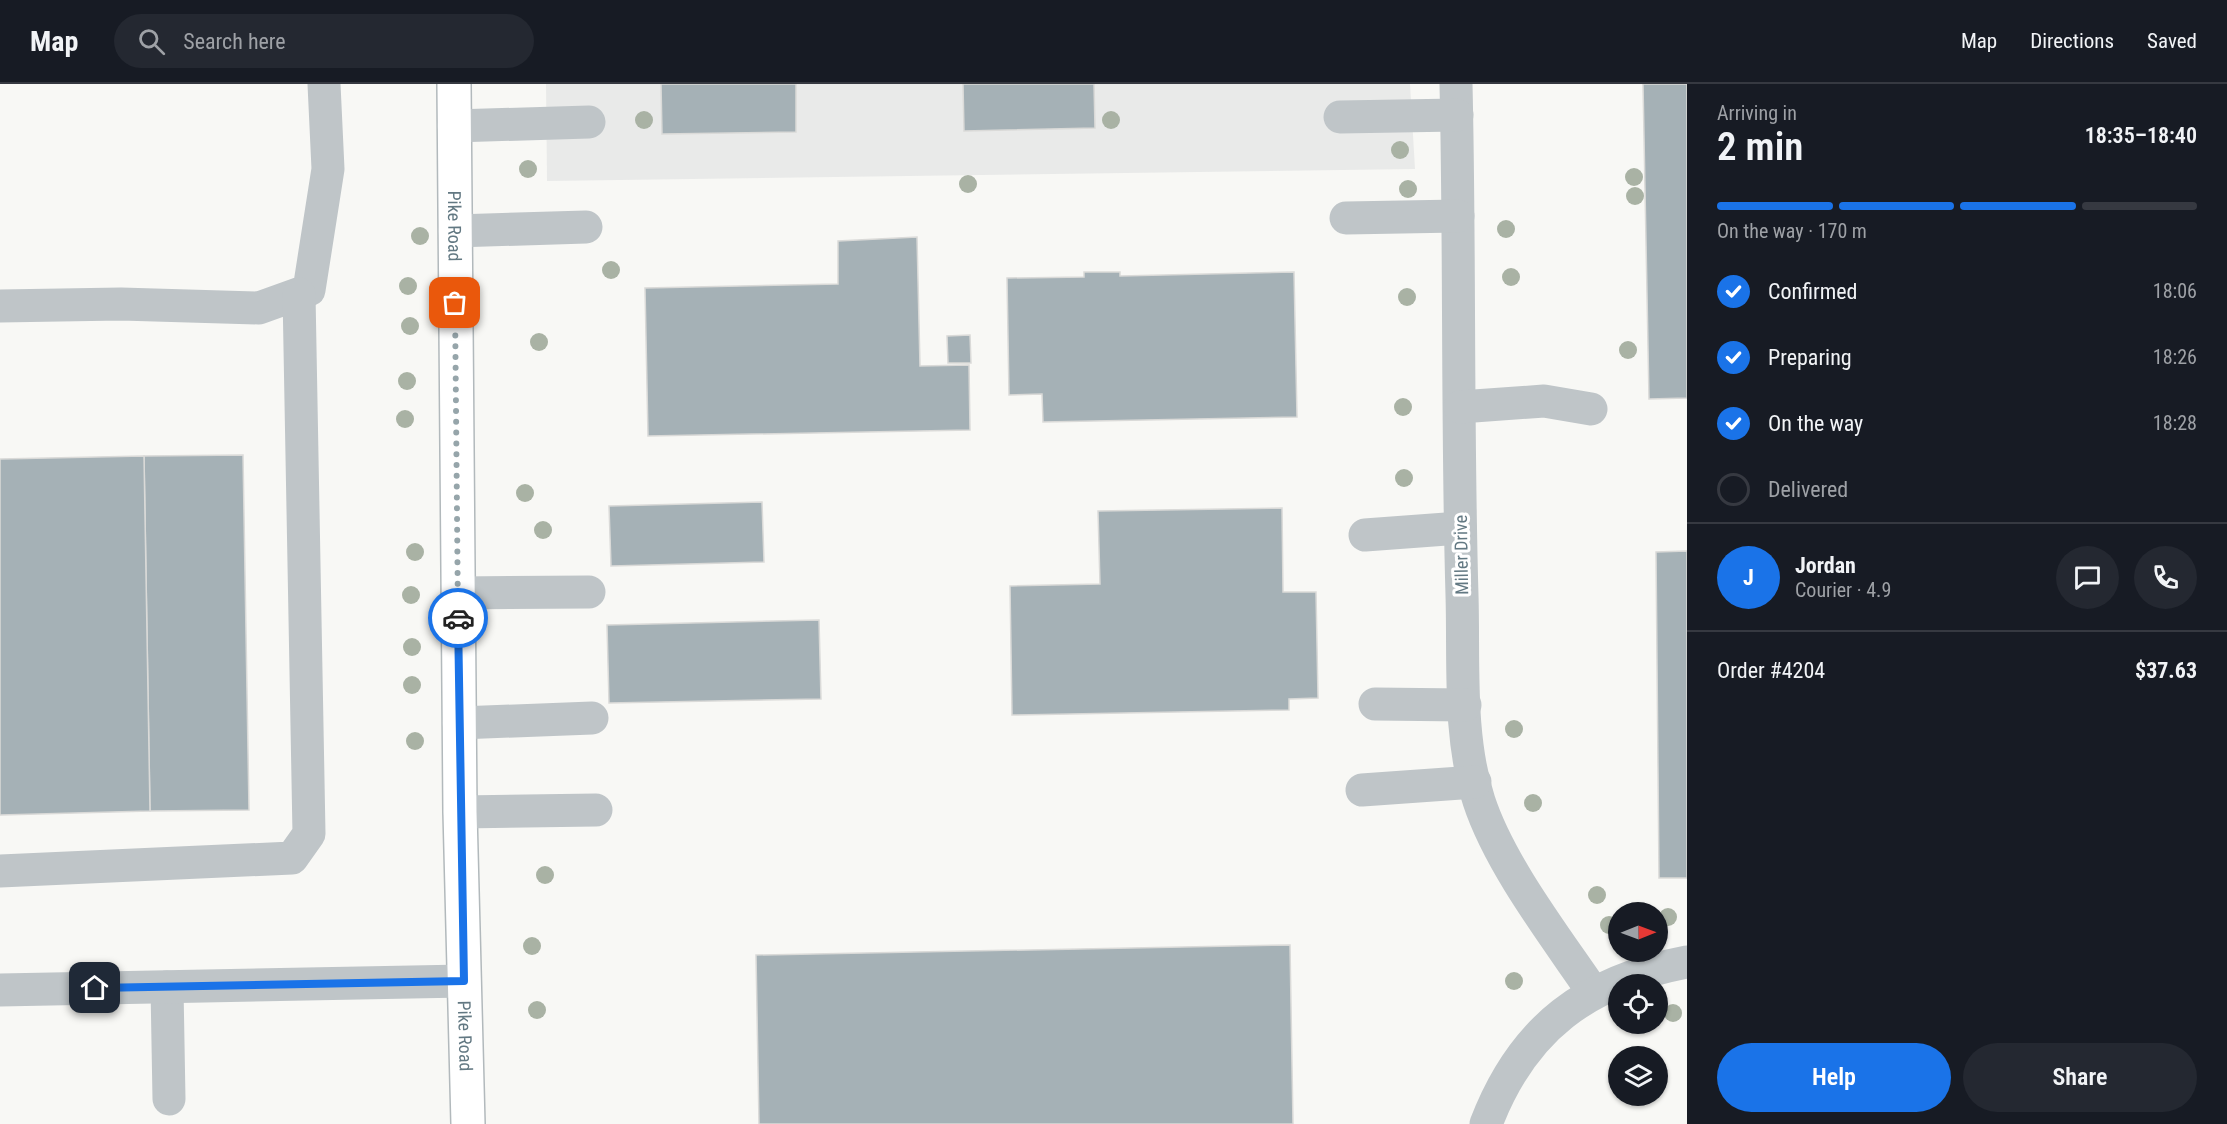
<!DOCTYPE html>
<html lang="en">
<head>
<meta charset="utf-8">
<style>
	body { margin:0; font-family:"Roboto Condensed",sans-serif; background:#242831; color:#f1f3f6; height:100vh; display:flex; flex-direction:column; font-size:22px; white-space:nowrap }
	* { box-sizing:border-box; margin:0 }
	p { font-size:20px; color:#9ea1a6 }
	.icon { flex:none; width:33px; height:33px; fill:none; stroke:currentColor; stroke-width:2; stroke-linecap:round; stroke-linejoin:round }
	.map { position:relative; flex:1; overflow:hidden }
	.panel { display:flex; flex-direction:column; background:#171b24; width:540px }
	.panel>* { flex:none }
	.needle { width:39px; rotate:89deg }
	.controls { position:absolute; left:1608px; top:818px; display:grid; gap:12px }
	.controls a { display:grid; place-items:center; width:60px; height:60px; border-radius:50%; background:#171b24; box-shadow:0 2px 4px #0004; font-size:30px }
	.pin { position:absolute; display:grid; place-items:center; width:51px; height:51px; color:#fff; margin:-26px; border-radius:12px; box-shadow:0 3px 9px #0006 }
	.courier { position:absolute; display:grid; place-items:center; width:60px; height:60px; margin:-30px; border:4px solid #1a73e8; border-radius:50%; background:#fff; color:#222; box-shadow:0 2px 8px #0007 }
	.head em { font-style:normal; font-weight:600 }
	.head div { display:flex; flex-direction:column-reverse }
	.head { display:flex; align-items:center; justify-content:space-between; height:102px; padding:0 30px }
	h1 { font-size:39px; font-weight:600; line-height:45px }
	.bar { display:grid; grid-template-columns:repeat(4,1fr); gap:9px 6px; align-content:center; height:72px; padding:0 30px }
	.bar i { height:8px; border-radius:4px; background:#363941 }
	.bar .on { background:#1a73e8 }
	.bar p { grid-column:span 4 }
	.line { display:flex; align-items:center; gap:15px; padding:0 30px; border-top:2px solid #363941 }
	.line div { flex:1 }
	.round { display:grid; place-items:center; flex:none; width:63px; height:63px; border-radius:32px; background:#242831 }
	ol { padding:0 30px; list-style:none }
	li { display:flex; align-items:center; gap:18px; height:66px }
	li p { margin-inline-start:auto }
	li .icon { padding:6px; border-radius:50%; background:#1a73e8; color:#fff; stroke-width:4 }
	li:last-child { color:#9ea1a6 }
	li i { width:33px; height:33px; border:3px solid #363941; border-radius:50% }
	.action { display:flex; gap:12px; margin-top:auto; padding:12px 30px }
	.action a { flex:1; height:69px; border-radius:36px; background:#1a73e8; color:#fff; font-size:24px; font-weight:600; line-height:69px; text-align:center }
	.action a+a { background:#242831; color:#f1f3f6 }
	header { display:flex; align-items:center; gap:36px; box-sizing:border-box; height:84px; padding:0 30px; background:#171b24; border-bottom:2px solid #363941 }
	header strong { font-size:28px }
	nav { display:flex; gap:33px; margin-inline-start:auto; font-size:21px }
	.search { width:420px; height:54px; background:#242831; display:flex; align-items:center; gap:15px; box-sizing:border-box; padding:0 21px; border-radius:33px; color:#9ea1a6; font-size:22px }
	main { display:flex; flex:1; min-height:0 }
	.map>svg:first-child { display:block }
</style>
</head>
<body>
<header>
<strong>Map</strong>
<div class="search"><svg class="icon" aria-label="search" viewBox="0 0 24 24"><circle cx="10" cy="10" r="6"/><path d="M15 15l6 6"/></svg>Search here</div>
<nav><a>Map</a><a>Directions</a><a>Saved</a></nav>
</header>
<main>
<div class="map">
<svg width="1687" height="1040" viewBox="0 0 1687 1040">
	<rect width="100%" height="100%" fill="#f8f8f5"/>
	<path fill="#e9eae9" d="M546,0H1410L1415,85L547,97Z"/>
	<g fill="#a5b1b6" stroke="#dadad8" stroke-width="1.5">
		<path d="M661,0H796V48L662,50Z"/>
		<path d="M963,0H1094L1095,44L964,47Z"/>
		<path d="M1643,0H1687V314L1649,315Z"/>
		<path d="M917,153L920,282L969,281L970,346L648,352L645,204L838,200V157Z"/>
		<path d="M1084,188H1120V192L1294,188L1297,333L1043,338L1042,310L1009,311L1007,194L1084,193Z"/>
		<path d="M970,251L971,279H948L947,252Z"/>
		<path d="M243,371L249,726L150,727L144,372Z"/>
		<path d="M144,372L150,727L0,731V375Z"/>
		<path d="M762,418L764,478L611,482L609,422Z"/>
		<path d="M1282,424L1283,508H1316L1318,614L1289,615V626L1012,631L1010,502L1100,500L1098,427Z"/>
		<path d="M1687,467V794H1659L1656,468Z"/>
		<path d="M819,536L821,615L609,619L607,541Z"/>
		<path d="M1290,861L1293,1040H759L756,871Z"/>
	</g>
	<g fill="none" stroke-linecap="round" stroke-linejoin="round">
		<g stroke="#b2b9bc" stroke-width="36">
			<g id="major">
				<path id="s1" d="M454,0L460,728L468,1040"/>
			</g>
		</g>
		<g stroke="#bfc5c8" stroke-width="33">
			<path d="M1456,0C1460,170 1457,341 1462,511C1464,578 1458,652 1479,717C1500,781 1555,852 1593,908"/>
			<path d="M1340,33L1457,31"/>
			<path d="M454,42L589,38"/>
			<path d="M1346,134L1458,132"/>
			<path d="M455,147L586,143"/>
			<path d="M0,222L121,220L259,224L309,206L328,85L324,0"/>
			<path d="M1460,323L1544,317L1591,325"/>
			<path d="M1365,451L1460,444"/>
			<path d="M458,509L589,508"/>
			<path d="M1375,620L1465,621"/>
			<path d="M459,639L592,634"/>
			<path d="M1362,706L1475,698"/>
			<path d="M460,728L596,726"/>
			<path d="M0,787L292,774L309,750L299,210"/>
			<path d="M167,903L169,1015"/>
			<path d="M0,906L464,897"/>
			<path d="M1486,1040C1523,943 1587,897 1687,878"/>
		</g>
		<use href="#major" stroke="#fff" stroke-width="33"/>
	</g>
	<g fill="#a9b2a4">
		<circle cx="644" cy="36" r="9"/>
		<circle cx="1111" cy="36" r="9"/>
		<circle cx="1400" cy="66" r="9"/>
		<circle cx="528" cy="85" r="9"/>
		<circle cx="1634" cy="93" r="9"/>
		<circle cx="968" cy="100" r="9"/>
		<circle cx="1408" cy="105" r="9"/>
		<circle cx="1635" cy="112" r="9"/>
		<circle cx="1506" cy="145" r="9"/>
		<circle cx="420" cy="152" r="9"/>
		<circle cx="611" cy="186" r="9"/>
		<circle cx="1511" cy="193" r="9"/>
		<circle cx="408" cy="202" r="9"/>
		<circle cx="1407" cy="213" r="9"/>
		<circle cx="410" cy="242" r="9"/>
		<circle cx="539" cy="258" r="9"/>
		<circle cx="1628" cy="266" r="9"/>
		<circle cx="407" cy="297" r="9"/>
		<circle cx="1403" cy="323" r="9"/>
		<circle cx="405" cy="335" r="9"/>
		<circle cx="1404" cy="394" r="9"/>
		<circle cx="525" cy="409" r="9"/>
		<circle cx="543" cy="446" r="9"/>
		<circle cx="415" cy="468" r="9"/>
		<circle cx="411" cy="511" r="9"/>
		<circle cx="412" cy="563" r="9"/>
		<circle cx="412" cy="601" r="9"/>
		<circle cx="1514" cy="645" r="9"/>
		<circle cx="415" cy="657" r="9"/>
		<circle cx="1533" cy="719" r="9"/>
		<circle cx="545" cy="791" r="9"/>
		<circle cx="1597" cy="811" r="9"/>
		<circle cx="1668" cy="833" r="9"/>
		<circle cx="1609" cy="841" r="9"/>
		<circle cx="532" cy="862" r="9"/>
		<circle cx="1514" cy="897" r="9"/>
		<circle cx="537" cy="926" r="9"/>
		<circle cx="1673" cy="929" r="9"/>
	</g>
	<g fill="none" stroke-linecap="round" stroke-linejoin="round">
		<path stroke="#96a5aa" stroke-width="6" stroke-dasharray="0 10.8" d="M455,219L458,534"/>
		<path stroke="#1a73e8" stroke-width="8" d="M95,904L464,897L458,534"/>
	</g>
	<g text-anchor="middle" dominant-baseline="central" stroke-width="6" stroke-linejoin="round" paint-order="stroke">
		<g font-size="18" fill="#627882" stroke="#fff">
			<text stroke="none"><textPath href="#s1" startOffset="142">Pike Road</textPath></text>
			<text transform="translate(1461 471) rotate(-91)">Miller Drive</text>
			<text stroke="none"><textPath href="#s1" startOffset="952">Pike Road</textPath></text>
		</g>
	</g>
</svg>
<div class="controls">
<a><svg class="needle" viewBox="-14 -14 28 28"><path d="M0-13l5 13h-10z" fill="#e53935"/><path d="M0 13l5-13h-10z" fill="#9ea1a6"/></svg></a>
<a><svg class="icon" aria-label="locate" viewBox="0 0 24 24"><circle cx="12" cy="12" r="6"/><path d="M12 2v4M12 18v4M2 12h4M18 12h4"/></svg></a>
<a><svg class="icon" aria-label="layers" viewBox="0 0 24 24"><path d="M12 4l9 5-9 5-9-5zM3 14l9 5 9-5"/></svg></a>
</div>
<div class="pin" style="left:455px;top:219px;background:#ea580c"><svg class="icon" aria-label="bag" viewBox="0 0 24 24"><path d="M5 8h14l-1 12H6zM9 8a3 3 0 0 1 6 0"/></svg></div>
<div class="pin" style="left:95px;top:904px;background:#1f2937"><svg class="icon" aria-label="home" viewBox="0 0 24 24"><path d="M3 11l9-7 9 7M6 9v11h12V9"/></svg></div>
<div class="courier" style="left:458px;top:534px"><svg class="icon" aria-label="car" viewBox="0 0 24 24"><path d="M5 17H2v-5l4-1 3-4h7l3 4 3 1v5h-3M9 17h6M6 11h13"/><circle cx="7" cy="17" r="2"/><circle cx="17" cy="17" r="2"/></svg></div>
</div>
<section class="panel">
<div class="head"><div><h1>2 min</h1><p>Arriving in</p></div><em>18:35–18:40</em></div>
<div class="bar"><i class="on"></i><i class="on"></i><i class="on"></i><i></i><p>On the way · 170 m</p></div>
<ol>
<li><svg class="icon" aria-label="check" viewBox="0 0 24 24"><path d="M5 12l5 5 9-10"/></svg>Confirmed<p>18:06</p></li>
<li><svg class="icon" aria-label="check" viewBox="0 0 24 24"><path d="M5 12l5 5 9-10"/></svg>Preparing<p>18:26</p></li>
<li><svg class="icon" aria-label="check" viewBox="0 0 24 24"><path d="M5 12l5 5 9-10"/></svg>On the way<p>18:28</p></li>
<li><i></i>Delivered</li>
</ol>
<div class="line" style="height:108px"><b class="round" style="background:#1a73e8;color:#fff">J</b><div><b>Jordan</b><p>Courier · 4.9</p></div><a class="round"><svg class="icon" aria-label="chat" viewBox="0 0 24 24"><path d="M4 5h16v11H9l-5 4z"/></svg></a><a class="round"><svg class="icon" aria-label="phone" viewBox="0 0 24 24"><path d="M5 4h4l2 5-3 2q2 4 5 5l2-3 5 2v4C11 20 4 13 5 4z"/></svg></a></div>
<div class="line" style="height:78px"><div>Order #4204</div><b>$37.63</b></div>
<div class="action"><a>Help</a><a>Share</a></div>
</section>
</main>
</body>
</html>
